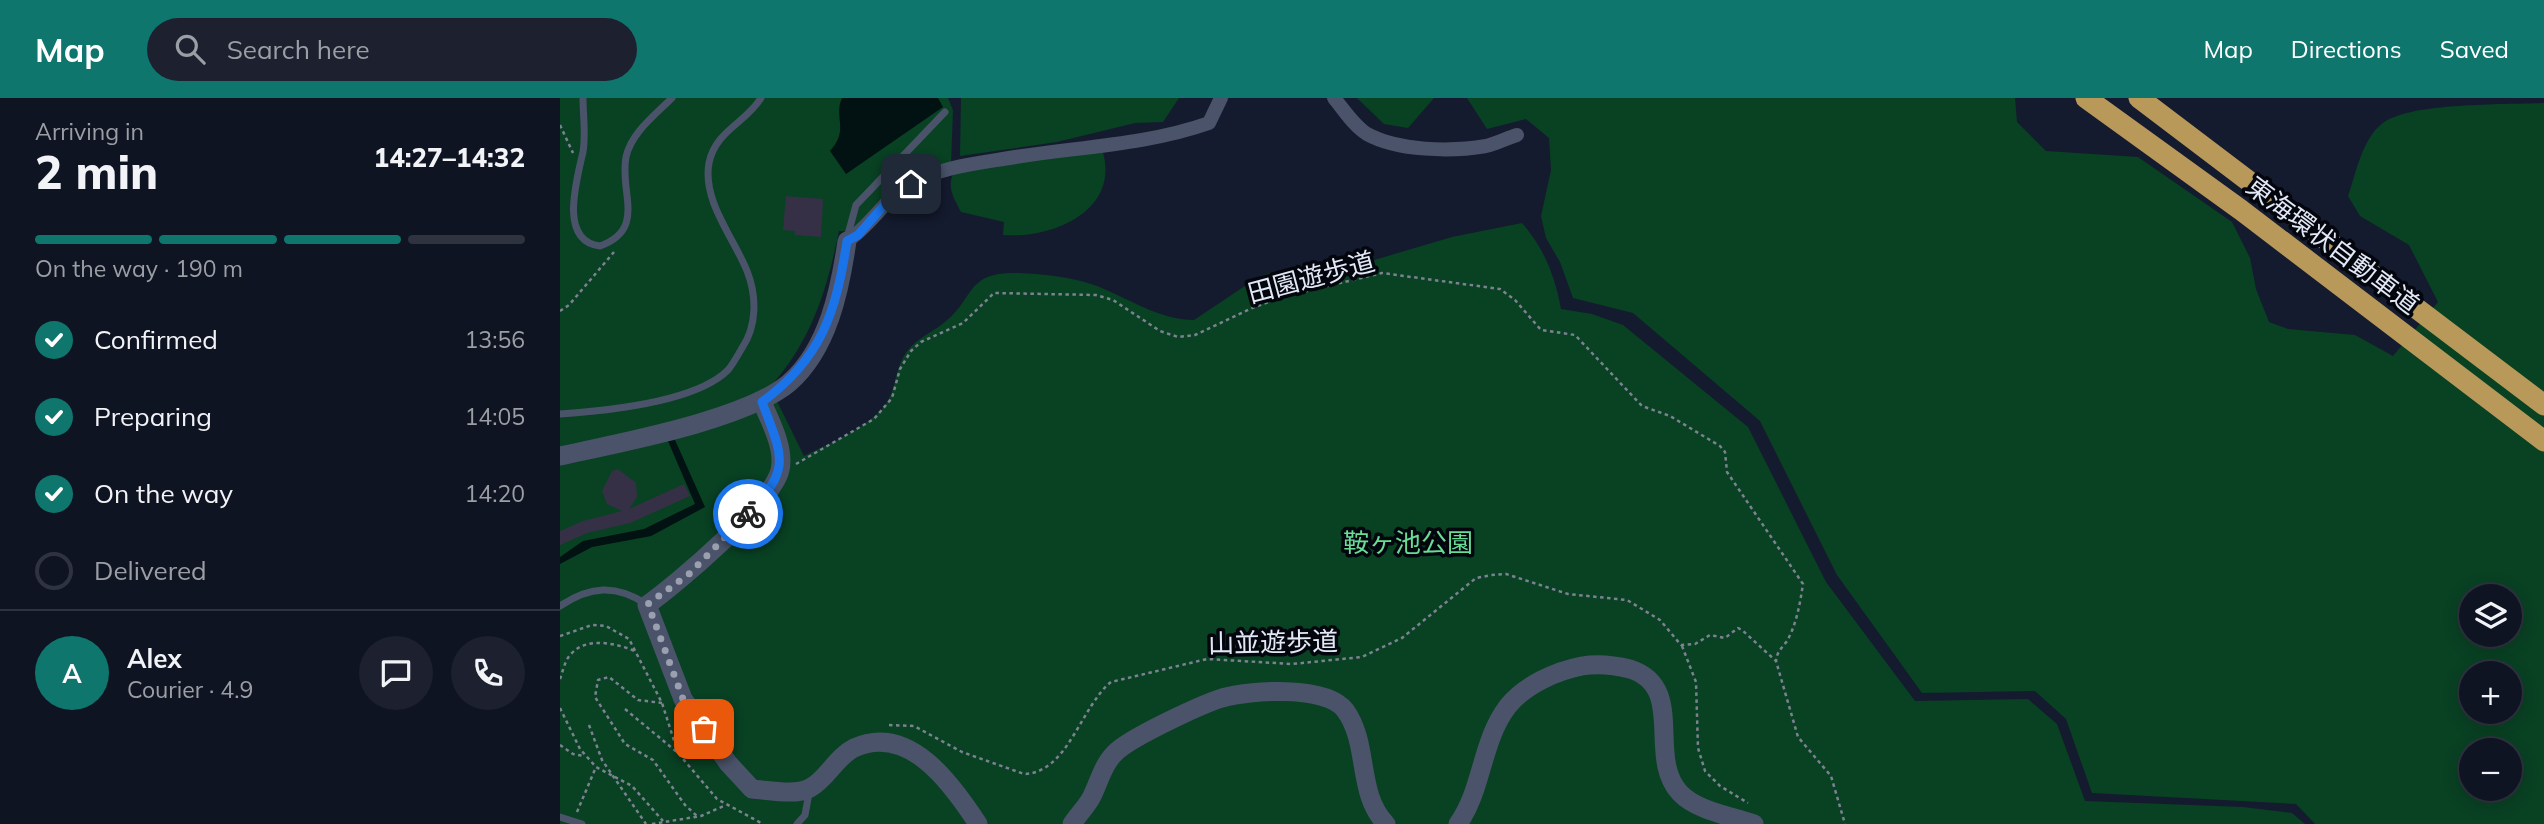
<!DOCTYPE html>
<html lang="en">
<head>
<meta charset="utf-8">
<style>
	body { margin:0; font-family:Mulish,"Noto Sans JP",sans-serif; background:#1d212f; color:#f1f3f6; height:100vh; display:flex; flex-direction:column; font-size:26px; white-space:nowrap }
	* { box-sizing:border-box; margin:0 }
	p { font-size:23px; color:#9b9ea5 }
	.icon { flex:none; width:38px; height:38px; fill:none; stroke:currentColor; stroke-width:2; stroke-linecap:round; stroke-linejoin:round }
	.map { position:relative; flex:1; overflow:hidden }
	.drawer { display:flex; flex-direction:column; background:#0f1422; width:560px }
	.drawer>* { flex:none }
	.fabs { position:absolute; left:1899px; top:486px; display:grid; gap:14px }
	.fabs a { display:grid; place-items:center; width:63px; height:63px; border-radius:50%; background:#0f1422; box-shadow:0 4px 18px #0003,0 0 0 2px #2f3340; font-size:35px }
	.pin { position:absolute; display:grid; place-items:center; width:60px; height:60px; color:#fff; margin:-30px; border-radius:14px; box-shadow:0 4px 10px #0006 }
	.courier { position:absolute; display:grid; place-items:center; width:70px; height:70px; margin:-35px; border:5px solid #1a73e8; border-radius:50%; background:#fff; color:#222; box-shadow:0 2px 9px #0007 }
	.head em { font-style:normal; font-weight:800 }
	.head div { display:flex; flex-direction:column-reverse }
	.head { display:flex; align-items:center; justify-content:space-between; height:119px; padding:0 35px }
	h1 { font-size:46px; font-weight:800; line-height:52px }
	.bar { display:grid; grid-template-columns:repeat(4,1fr); gap:10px 7px; align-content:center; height:84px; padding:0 35px }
	.bar i { height:9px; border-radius:5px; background:#2f3340 }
	.bar .current { background:#0f766e }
	.bar p { grid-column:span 4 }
	.line { display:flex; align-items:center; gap:18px; padding:0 35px; border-top:2px solid #2f3340 }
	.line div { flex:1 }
	.round { display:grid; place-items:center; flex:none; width:74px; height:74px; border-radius:37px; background:#1d212f }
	ol { padding:0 35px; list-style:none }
	li { display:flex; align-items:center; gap:21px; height:77px }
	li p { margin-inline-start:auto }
	li .icon { padding:7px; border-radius:50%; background:#0f766e; color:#fff; stroke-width:4 }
	li:last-child { color:#9b9ea5 }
	li i { width:38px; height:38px; border:4px solid #2f3340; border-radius:50% }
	header { display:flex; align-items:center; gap:42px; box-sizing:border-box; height:98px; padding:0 35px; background:#0f766e; color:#fff }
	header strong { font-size:33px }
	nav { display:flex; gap:38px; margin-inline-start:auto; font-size:24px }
	.search { width:490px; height:63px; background:#1d212f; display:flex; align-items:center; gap:18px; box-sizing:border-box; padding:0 24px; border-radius:38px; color:#9b9ea5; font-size:26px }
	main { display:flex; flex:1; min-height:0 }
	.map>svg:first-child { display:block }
</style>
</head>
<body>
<header>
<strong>Map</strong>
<div class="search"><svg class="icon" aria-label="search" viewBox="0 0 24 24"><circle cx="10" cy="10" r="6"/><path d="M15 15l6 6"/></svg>Search here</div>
<nav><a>Map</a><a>Directions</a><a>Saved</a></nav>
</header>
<main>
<section class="drawer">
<div class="head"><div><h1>2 min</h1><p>Arriving in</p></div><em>14:27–14:32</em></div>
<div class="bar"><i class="current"></i><i class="current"></i><i class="current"></i><i></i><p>On the way · 190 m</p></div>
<ol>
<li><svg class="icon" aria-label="check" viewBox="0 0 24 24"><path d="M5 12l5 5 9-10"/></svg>Confirmed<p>13:56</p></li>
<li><svg class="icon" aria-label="check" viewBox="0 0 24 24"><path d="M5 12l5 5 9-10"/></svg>Preparing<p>14:05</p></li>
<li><svg class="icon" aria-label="check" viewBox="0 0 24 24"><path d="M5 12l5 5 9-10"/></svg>On the way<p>14:20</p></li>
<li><i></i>Delivered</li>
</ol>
<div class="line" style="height:126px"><b class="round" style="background:#0f766e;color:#fff">A</b><div><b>Alex</b><p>Courier · 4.9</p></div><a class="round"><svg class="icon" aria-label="chat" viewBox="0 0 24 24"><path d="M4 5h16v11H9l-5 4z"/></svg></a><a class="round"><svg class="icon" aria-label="phone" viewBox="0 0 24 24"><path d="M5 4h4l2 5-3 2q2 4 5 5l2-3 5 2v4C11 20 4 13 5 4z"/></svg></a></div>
</section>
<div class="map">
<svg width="1984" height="726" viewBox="0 0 1984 726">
	<rect width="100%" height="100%" fill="#141b2e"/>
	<g fill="#094123" fill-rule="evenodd">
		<path d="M0,0H388L393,12L391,66L292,134L279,133C267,192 251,244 210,289L244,358C270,345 301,333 322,311C336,296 334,275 344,258C354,241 370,236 385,224C416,199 405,173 460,175C484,176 512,179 534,187C567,199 598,222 634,222L700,178L716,173H777L892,139L962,125C984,150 995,178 1001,211L1032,216L1063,227L1188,329L1266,484L1355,603L1468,601L1497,626L1525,703L1683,709L1732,715L1745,726H0Z"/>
		<path d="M401,0H619L603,24L575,25L497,44L400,58Z"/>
		<path d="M797,0H874L848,30L824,26Z"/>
		<path d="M903,0H1455L1457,24L1486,53L1578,59L1672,124L1690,160L1696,191L1709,224L1728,231L1795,237L1833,258L1878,204L1849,147L1800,118L1788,98C1796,76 1802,40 1823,25C1852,4 1946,7 1984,5V726H1755L1736,706L1532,695L1506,621L1475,593L1362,595L1277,477L1200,323L1073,215L1013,200L1000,164L986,140L981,118L991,72L989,40L966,21L927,31L907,0ZM1911,499H1950V537H1911ZM1911,576H1950V614H1911ZM1911,653H1950V691H1911Z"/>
		<path d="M541,48C564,111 494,141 443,137L444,124L401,114C394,100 386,89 394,74Z"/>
	</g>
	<g fill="#021112">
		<path d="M282,0H378L383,9L286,76L270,53C290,31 273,20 282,0Z"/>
		<path d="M115,342L145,409L91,438L32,449L0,466V459L23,443L84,431L135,406L108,343Z"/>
	</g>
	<g fill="#363046">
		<path d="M226,98L263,101L261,139L235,137V133L223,132Z"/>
		<path d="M58,371L76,385L77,399L69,411L124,386L130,398L70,425L27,435L0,447V433L23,423L62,413L47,406L42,393L52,373Z"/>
	</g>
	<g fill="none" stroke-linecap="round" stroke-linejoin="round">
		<g stroke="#7c8292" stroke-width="2.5" stroke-dasharray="3.5 3.5" stroke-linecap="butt">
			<path d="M0,27L13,55"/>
			<path d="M0,213L9,207L54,154"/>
			<path d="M236,366L314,321L332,300L340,271L351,253L361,244L403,225L434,195L536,197L553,202L600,233L618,239L635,237L692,210L726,198L822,175L940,191L955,202L981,232L1015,237L1082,308L1110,318L1160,348L1165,354L1167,374L1243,486C1240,505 1237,525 1227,543C1222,550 1217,553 1216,563"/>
			<path d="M0,538L32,527L46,528L69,541L102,605L118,655"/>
			<path d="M1122,548L1136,584L1138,650L1145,673L1160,688L1188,705"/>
			<path d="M0,581C3,573 5,561 12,555C28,538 59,546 77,554"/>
			<path d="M102,605L78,602L49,579L38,582L35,599L65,646L93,662L125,707L138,719"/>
			<path d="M0,610L20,651L36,669L72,688L103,723"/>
			<path d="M65,611L118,655L157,701L203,726"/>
			<path d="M29,627L42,662L86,726"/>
			<path d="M329,627L354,628L402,654L464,676C508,675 521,608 551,584L647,561L732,566L802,559L842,540L916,480L932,477L946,476L1008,496L1067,502L1100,522L1121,547L1135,546L1150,537L1165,540L1178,530L1182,532L1216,563L1238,639L1271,678L1285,726"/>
			<path d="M0,647L13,656L24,658"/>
			<path d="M17,714L36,669"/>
			<path d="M92,726L141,718L166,707"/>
		</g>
		<g stroke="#4a5369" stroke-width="7">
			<path d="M23,0C23,18 26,36 23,54C15,88 0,143 40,148C87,131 59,94 66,59C71,35 95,17 112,0"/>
			<path d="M287,140L296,107L385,14"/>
			<path d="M0,316C44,313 135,305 168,272C173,266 178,257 182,250C197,228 197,198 187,173C174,140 142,103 149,65C155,33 186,25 201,0"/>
			<path d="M0,508C30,488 56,486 86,506"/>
			<path d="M0,719L22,726"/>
			<path d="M237,726L245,717L249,695"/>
		</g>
		<g stroke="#4a5369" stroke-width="14">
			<path d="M774,0C784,12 794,28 807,36C838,53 891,54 926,48C936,46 947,40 957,37"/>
			<path d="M287,143C311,128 324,101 350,86C379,70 411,66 443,61C511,49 584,48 649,25L661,0"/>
		</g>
		<g stroke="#4a5369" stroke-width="19">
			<path d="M202,304C210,323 225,350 220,372C213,404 117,486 87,507L123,601L168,665L192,691C208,692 235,698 250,690C267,681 276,659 294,650C349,625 392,686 418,726"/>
			<path d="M0,358C59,345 185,322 229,285C268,251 280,192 287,143"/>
			<path d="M512,726C518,717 526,709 531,700C539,685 543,665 557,653C574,638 640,607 662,600C690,592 766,587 785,612C810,646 796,695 826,726"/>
			<path d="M898,726C923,691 921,643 948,608C965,587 996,573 1022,568C1039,565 1054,567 1070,571C1127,589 1086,659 1120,695C1137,713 1171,718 1194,726"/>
		</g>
		<g stroke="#b9995a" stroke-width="21">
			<path d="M1526,0L1681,112L1984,343"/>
			<path d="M1579,0L1984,307"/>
		</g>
	</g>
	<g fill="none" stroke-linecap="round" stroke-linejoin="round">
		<path stroke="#9ba0b0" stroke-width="7" stroke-dasharray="0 12.6" d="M144,631L123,601L88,506L129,476L188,416"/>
		<path stroke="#1a73e8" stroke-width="9" d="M188,416C232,370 223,360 202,304C262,260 276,214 287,143L298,137L334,96L351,86"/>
	</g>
	<g text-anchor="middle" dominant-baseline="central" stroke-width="7" stroke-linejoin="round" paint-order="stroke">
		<g font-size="26" fill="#e3e8f6" stroke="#04060e">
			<text transform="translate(1773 147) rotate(37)">東海環状自動車道</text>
			<text transform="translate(751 179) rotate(-15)">田園遊歩道</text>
			<text transform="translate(713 544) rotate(-1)">山並遊歩道</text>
		</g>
		<g font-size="26" fill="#68dd96" stroke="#04060e">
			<text x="848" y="444">鞍ヶ池公園</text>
		</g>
	</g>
</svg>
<div class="fabs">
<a><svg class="icon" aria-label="layers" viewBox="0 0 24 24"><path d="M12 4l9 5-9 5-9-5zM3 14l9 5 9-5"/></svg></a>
<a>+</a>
<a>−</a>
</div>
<div class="pin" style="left:144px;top:631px;background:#ea580c"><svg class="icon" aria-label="bag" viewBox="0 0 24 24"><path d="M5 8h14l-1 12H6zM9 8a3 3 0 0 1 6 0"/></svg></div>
<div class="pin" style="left:351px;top:86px;background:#1f2937"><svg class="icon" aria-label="home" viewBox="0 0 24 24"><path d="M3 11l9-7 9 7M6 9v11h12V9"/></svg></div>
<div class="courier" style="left:188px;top:416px"><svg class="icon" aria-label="bike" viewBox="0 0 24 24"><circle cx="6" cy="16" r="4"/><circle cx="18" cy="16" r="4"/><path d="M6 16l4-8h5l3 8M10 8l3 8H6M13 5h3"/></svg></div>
</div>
</main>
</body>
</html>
